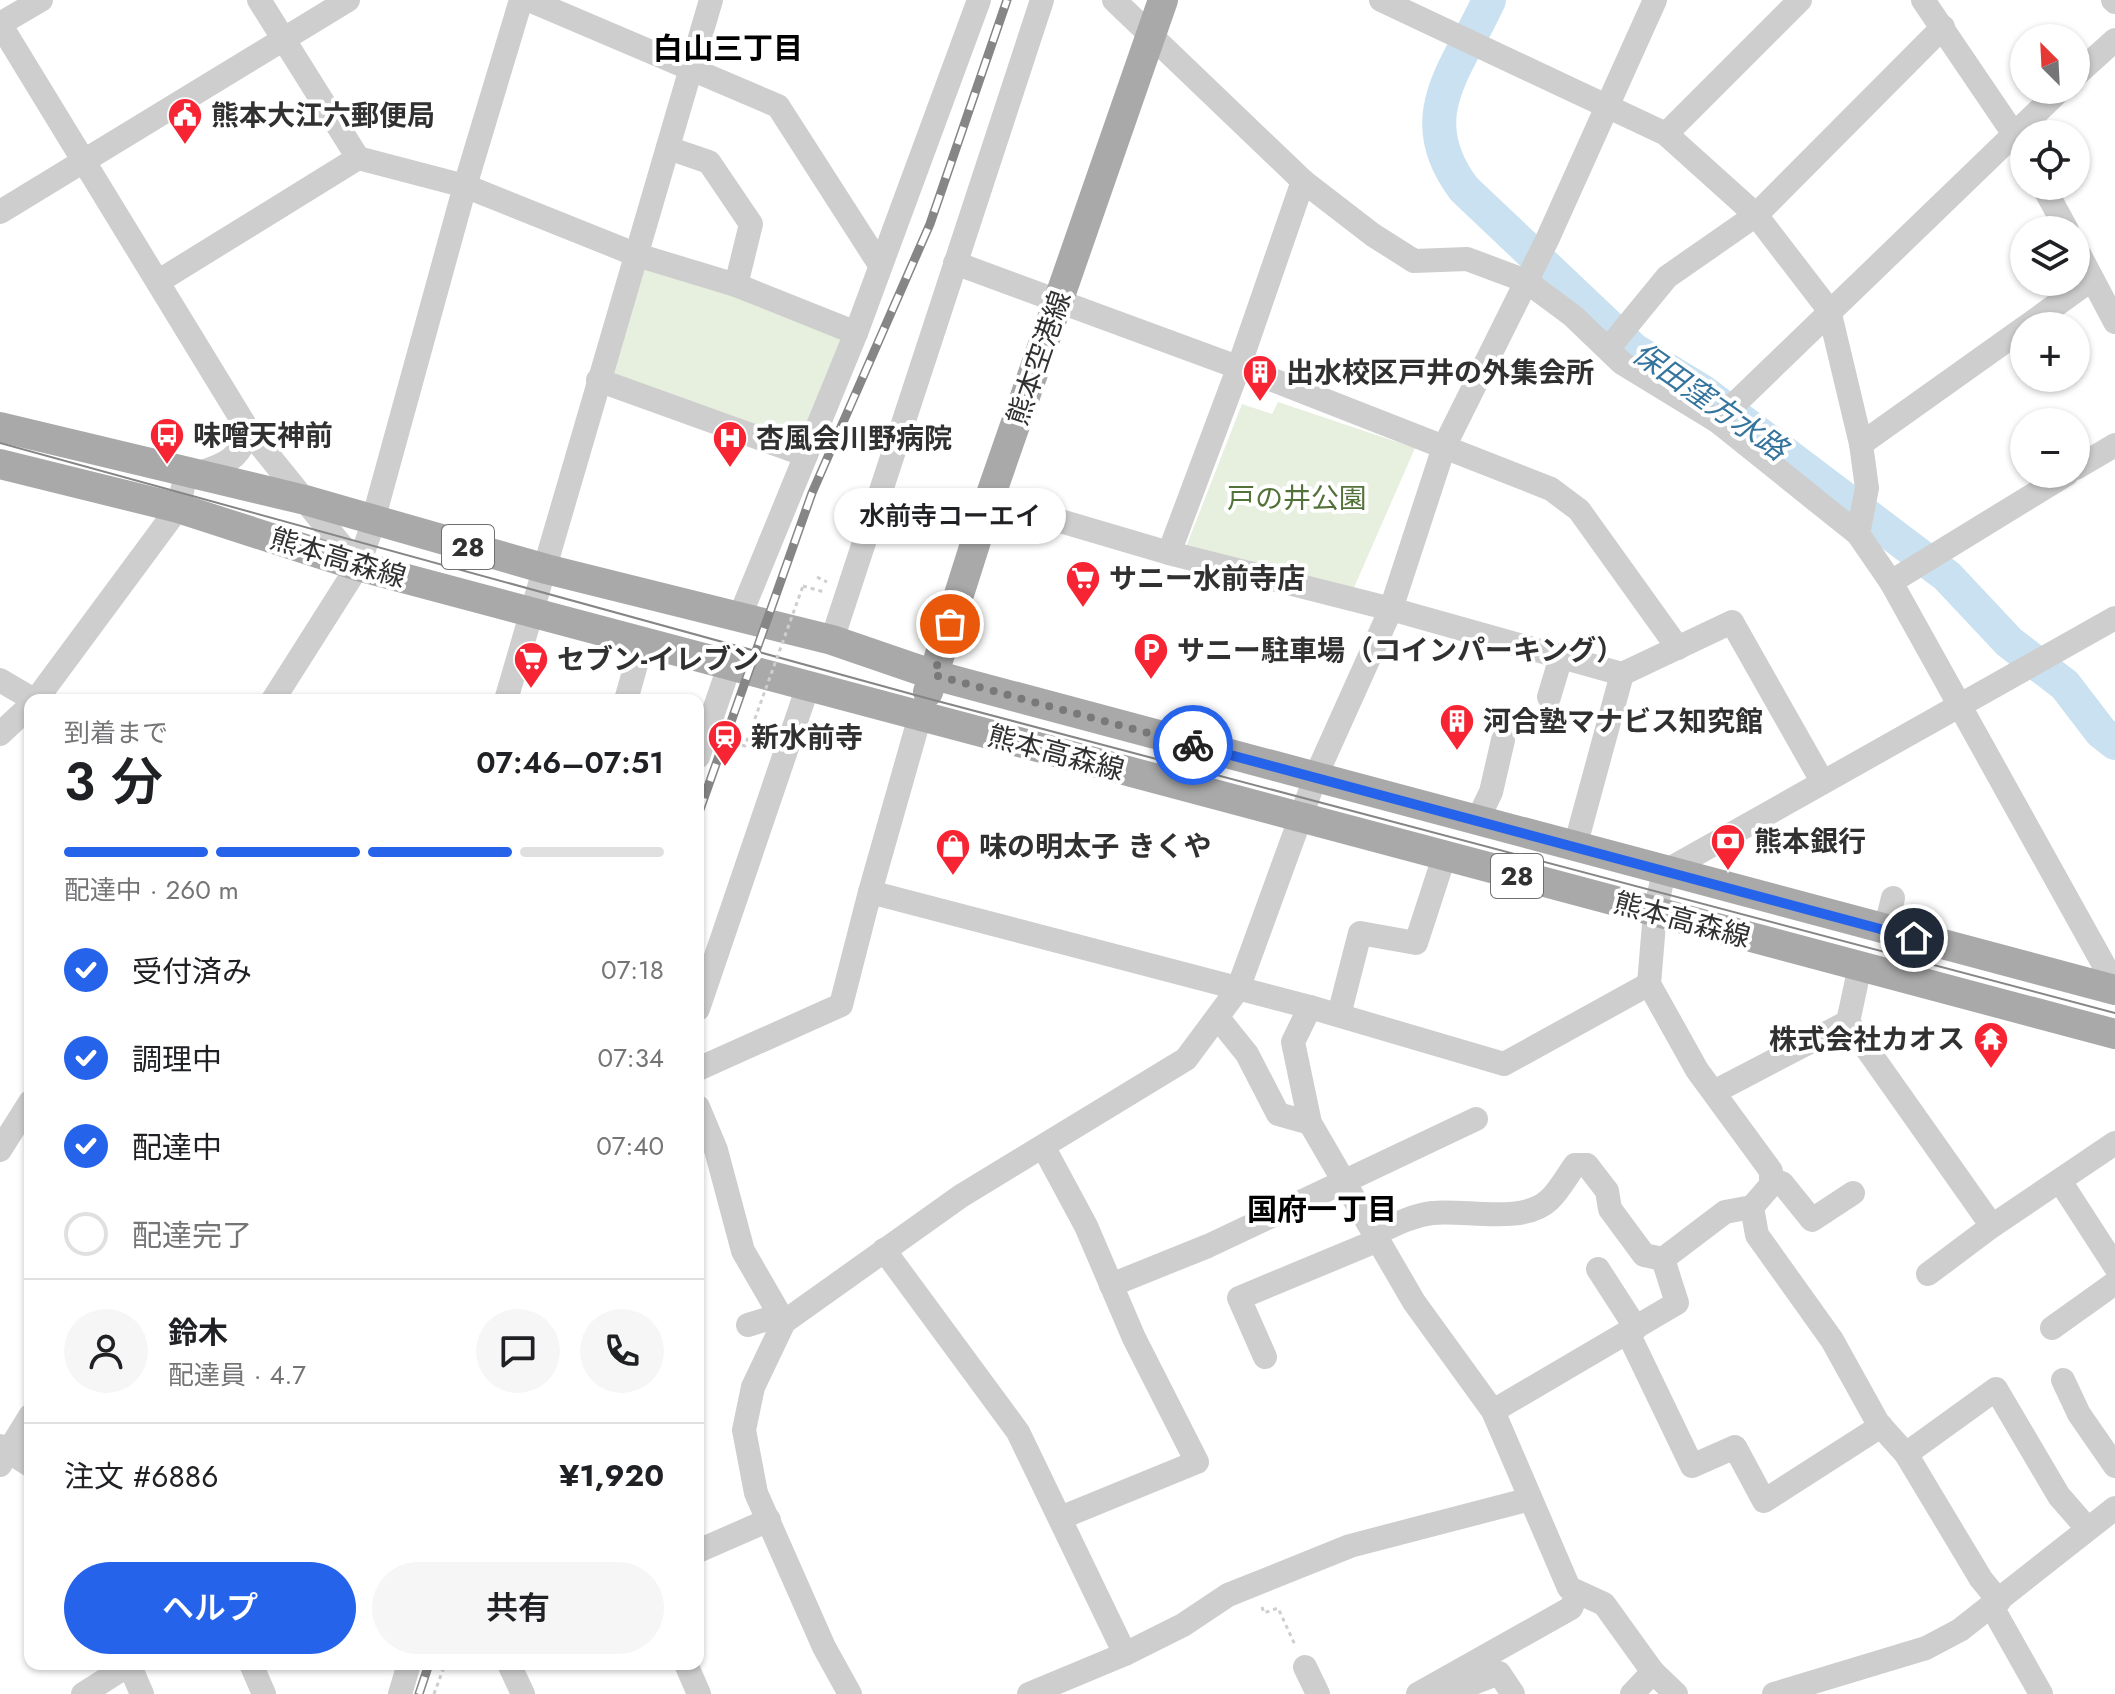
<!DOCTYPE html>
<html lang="ja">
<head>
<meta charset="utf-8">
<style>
	body { margin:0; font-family:Jost,"Noto Sans JP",sans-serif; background:#f6f6f6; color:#202124; height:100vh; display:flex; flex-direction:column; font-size:30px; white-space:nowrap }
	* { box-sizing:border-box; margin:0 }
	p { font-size:26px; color:#757577 }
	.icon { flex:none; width:44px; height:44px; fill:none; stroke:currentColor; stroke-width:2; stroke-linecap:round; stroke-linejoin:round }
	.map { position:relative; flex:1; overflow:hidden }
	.side { position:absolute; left:24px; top:694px; width:680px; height:976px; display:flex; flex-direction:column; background:#fff; border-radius:16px; box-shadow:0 2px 6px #0004 }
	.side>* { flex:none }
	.needle { width:52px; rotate:336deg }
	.buttons { position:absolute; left:2010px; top:24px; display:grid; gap:16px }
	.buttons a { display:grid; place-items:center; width:80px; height:80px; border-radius:50%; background:#fff; box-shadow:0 2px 6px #0004; font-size:40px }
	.pin { position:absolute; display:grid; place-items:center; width:68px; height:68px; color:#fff; margin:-34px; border:4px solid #fff; border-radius:50%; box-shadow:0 2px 8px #0007 }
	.courier { position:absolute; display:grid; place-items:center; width:80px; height:80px; margin:-40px; border:6px solid #2563eb; border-radius:50%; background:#fff; color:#222; box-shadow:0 2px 10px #0007 }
	.bubble { position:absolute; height:56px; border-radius:28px; background:#fff; box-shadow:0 2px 6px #0004; font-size:26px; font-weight:600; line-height:56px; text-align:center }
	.overview em { font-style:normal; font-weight:600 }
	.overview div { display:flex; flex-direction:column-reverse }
	.overview { display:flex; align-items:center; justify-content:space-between; height:136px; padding:0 40px }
	h1 { font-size:52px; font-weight:600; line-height:60px }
	.bar { display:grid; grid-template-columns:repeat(4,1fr); gap:12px 8px; align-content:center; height:96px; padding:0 40px }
	.bar i { height:10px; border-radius:6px; background:#e0e0e0 }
	.bar .current { background:#2563eb }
	.bar p { grid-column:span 4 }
	.line { display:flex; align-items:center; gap:20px; padding:0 40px; border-top:2px solid #e0e0e0 }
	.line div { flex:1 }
	.round { display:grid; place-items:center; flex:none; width:84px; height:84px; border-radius:42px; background:#f6f6f6 }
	ol { padding:0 40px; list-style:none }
	li { display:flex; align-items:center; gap:24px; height:88px }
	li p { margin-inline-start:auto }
	li .icon { padding:8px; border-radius:50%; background:#2563eb; color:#fff; stroke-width:4 }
	li:last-child { color:#757577 }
	li i { width:44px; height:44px; border:4px solid #e0e0e0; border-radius:50% }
	.action { display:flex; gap:16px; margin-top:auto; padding:16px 40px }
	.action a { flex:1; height:92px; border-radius:48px; background:#2563eb; color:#fff; font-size:32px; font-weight:600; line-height:92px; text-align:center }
	.action a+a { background:#f6f6f6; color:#202124 }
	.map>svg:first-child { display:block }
</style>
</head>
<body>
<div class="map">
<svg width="2115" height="1694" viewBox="0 0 2115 1694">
	<rect width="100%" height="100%" fill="#fff"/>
	<g fill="#e7efde">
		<path d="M640,264L845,335L799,443L606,374Z"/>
		<path d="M1278,402L1415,448L1349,599L1182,557L1242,404L1272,414Z"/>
	</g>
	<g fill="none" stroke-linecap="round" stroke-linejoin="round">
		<path stroke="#c9e1f0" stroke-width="34" d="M1489,0C1458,69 1409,116 1464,189L1634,350L1702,391L1947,576L2009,642L2065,685L2101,732L2115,743"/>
		<g stroke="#cecece" stroke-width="3" stroke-dasharray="4 4" stroke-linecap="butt">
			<path d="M817,577L827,582"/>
			<path d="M803,586L824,592"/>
			<path d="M754,724L769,730"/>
			<path d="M757,735L768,740"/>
			<path d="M1262,1607L1264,1613L1278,1608L1296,1647"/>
			<path d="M434,1694L445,1664"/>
		</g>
		<g stroke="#cecece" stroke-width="24">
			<path d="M259,0L358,158L465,186L637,255L736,285L856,333"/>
			<path d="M529,0L778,106L880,265"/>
			<path d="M1114,0L1303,181L1373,235L1414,261L1467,259L1526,281L1573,316L1622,363L1717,421L1858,534L1891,582L2115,985"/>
			<path d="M1381,0L1666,134L1756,215L1829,310L1861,444L1867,488L1858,534"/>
			<path d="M1923,0L2024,149"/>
			<path d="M2113,0L2115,2"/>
			<path d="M0,24L248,430L358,566"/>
			<path d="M0,24L41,0"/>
			<path d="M2076,75L2115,40"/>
			<path d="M1666,134L1800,0"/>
			<path d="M668,148L709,162L751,224L736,285"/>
			<path d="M1303,181L1238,369L1169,553L1391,609L1622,674L1732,622L1822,781"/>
			<path d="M2043,186L2067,230"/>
			<path d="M0,212L348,0"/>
			<path d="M2076,248L2115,322"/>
			<path d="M955,263L1278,382L1551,489L1579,510L1678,648"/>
			<path d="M159,281L358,158"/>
			<path d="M2027,326L2092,279"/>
			<path d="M1608,349L1667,277L1756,215L1943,27"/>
			<path d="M598,380L806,455"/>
			<path d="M1717,421L2060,90"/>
			<path d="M1861,444L2024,328"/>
			<path d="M2076,468L2115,445"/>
			<path d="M199,473C225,465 241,458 248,430"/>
			<path d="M989,500L1169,553"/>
			<path d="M1891,582L2067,474"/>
			<path d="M740,616L856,333L979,0"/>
			<path d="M832,640L1042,0"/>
			<path d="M0,680L34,700"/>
			<path d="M1549,697L1558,667L1557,655"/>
			<path d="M36,700L178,508L187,470"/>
			<path d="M273,700L358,566L369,535L465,186L521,0"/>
			<path d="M506,700L711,0"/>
			<path d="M626,700L643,640"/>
			<path d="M0,734L30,706"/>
			<path d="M698,757L730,664"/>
			<path d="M1477,821L1491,792L1503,740"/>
			<path d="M1575,847L1622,674"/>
			<path d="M870,892L920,716"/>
			<path d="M1885,930L1893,898"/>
			<path d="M1310,1007L1293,1042L1310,1123L1414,1302L1493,1411L1569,1588L1604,1604L1653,1672L1676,1694"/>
			<path d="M698,1009L808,686"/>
			<path d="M1339,1015L1360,933L1416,943L1444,857"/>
			<path d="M1218,1018L1247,1054L1278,1114L1310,1123"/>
			<path d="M1848,1022L1860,966"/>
			<path d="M698,1069L841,1005L870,892L1310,1007L1504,1064L1649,984"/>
			<path d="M1714,1092L1848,1022L1992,1226L2115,1143"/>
			<path d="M698,1107L716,1150L743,1251L784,1322"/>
			<path d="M1044,1148L1086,1226L1134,1338L1197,1462L1060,1518"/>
			<path d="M0,1150L30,1102"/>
			<path d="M1771,1181L1782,1183L1812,1220L1853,1193"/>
			<path d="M2060,1181L2115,1266"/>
			<path d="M1373,1235C1392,1226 1410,1216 1432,1213C1464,1209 1523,1225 1549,1200C1559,1191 1567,1176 1575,1165H1587L1607,1191L1610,1209L1644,1255L1663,1259"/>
			<path d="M884,1250L1018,1432L1125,1654"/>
			<path d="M1598,1269L1636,1328"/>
			<path d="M1928,1274L1992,1226"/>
			<path d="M1111,1285L1208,1246L1476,1119"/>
			<path d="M748,1325L780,1315"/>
			<path d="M2052,1328L2115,1283"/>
			<path d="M1628,1333L1692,1466L1735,1447L1764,1501L1881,1426"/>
			<path d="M1265,1357L1239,1298L1376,1241"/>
			<path d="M2063,1380L2079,1414L2115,1466"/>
			<path d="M1493,1411L1677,1303L1663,1259L1725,1212L1752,1207"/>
			<path d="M0,1446L30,1465"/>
			<path d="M1906,1454L1996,1389L2059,1496L2086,1527"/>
			<path d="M0,1465L30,1416"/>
			<path d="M698,1551L769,1520"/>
			<path d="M1999,1601L1981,1579L1906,1454L1878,1423L1832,1340L1757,1235L1752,1207L1771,1185V1171L1697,1070L1649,984L1655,912L1664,872L2115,618"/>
			<path d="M1992,1607L2041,1694"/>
			<path d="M129,1664L142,1694"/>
			<path d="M251,1664L264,1694"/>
			<path d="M509,1664L523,1694"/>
			<path d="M686,1664L699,1694"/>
			<path d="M1305,1667L1318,1694"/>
			<path d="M83,1694L130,1664"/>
			<path d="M400,1694L409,1664"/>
			<path d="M850,1694L824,1647L756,1493L744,1430L753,1387L784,1322L961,1196L1186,1059L1238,989L1315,778L1391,609L1444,447L1547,240L1655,0"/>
			<path d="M1029,1694L1125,1654L1183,1625L1228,1595L1350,1546L1530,1499"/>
			<path d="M1418,1694L1571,1608L1577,1594"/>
			<path d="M1445,1694L1499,1673L1513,1694"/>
			<path d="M1632,1694L1653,1672"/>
			<path d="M1774,1694L1926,1648L1960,1630L2115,1508"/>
		</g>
		<g stroke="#a9a9a9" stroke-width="30">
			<path d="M0,427L305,500L546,569L832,640L934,675L2115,990"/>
			<path d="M0,464L178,508L358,566L2115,1034"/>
			<path d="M928,692L989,500L1163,0"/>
		</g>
		<path stroke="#868686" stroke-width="2" d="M0,443L926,698L2115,1013"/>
		<g stroke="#868686" stroke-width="9">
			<g id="rail">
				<path d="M698,815L812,493L930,224L1007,0"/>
				<path d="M419,1694L429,1664"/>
			</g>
		</g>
		<use href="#rail" stroke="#fff" stroke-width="6" stroke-dasharray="18" stroke-linecap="butt"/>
		<path stroke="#cecece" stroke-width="3" stroke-dasharray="4 4" stroke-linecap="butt" d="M742,745L745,746L803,586"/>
	</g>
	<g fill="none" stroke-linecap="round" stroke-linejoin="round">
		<path stroke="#797979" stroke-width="8" stroke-dasharray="0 14.4" d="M950,624L934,675L1193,745"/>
		<path stroke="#2563eb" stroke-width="10" d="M1193,745L1914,938"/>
	</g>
	<defs>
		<g id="civic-pin" transform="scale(1.8)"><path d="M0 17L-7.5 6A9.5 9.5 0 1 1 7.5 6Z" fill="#f72433" stroke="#fff"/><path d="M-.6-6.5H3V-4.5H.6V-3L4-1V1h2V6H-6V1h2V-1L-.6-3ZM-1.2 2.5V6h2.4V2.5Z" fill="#fff"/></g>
		<g id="building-pin" transform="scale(1.8)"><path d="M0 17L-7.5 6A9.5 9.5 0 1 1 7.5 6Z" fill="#f72433" stroke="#fff"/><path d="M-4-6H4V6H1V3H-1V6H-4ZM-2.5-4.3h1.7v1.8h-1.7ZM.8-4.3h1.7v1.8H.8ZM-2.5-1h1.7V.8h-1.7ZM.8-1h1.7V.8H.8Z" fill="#fff"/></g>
		<g id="bus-pin" transform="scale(1.8)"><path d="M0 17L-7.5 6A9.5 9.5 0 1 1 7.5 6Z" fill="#f72433" stroke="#fff"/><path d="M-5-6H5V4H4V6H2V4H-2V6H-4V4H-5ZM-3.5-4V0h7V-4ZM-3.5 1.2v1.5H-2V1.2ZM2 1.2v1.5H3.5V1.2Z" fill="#fff"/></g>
		<g id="hospital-pin" transform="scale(1.8)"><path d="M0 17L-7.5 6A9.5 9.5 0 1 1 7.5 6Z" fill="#f72433" stroke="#fff"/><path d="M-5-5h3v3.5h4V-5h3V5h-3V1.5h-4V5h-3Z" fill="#fff"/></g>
		<g id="supermarket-pin" transform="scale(1.8)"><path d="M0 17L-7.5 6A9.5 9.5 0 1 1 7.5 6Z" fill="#f72433" stroke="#fff"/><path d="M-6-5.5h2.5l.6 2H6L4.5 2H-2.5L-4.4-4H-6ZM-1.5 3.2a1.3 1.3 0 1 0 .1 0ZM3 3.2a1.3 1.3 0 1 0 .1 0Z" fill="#fff"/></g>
		<g id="parking-pin" transform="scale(1.8)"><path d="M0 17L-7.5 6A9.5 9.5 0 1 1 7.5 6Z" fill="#f72433" stroke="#fff"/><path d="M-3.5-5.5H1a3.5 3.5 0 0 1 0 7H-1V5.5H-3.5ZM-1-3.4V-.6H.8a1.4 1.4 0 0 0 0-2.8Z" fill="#fff"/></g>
		<g id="station-pin" transform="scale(1.8)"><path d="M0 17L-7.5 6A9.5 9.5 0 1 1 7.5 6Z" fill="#f72433" stroke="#fff"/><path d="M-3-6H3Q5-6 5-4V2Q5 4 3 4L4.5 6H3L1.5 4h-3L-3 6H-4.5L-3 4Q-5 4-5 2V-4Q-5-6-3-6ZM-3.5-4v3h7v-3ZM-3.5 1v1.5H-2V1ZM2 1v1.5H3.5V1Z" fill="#fff"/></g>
		<g id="bank-pin" transform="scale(1.8)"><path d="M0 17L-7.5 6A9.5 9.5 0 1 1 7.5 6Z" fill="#f72433" stroke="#fff"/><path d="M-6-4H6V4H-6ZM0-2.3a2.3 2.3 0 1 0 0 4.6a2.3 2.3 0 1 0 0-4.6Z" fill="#fff"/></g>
		<g id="shop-pin" transform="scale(1.8)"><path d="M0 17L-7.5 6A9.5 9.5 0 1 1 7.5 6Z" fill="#f72433" stroke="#fff"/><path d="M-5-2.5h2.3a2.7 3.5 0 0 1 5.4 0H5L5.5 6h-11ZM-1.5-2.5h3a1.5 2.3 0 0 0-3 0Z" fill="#fff"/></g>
		<g id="temple-pin" transform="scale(1.8)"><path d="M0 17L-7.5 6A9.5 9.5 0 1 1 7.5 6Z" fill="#f72433" stroke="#fff"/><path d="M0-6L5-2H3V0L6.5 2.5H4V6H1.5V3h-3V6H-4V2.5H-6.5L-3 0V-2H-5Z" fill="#fff"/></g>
	</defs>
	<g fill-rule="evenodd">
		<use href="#civic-pin" x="185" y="115"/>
		<use href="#building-pin" x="1260" y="372"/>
		<use href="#bus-pin" x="167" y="435"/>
		<use href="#hospital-pin" x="730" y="438"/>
		<use href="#supermarket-pin" x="1083" y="578"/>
		<use href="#parking-pin" x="1151" y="650"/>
		<use href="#supermarket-pin" x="531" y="659"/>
		<use href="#building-pin" x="1457" y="721"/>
		<use href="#station-pin" x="725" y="737"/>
		<use href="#bank-pin" x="1728" y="841"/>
		<use href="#shop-pin" x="953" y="846"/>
		<use href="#temple-pin" x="1991" y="1039"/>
	</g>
	<g text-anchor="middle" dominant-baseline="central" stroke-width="8" stroke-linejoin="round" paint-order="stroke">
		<g fill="#fff" stroke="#6f6f6f" stroke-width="2">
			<rect x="442" y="525" width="52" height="44" rx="6"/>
			<rect x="1491" y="854" width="52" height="44" rx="6"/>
		</g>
		<g font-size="26" font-weight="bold" fill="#313131">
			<text x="468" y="547">28</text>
			<text x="1517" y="876">28</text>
		</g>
		<g font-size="28" font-weight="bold" fill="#313131" stroke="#fff" text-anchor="start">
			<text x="211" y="115">熊本大江六郵便局</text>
			<text x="1286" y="372">出水校区戸井の外集会所</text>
			<text x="193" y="435">味噌天神前</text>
			<text x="756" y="438">杏風会川野病院</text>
			<text x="1109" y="578">サニー水前寺店</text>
			<text x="1177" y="650">サニー駐車場（コインパーキング）</text>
			<text x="557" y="659">セブン-イレブン</text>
			<text x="1483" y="721">河合塾マナビス知究館</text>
			<text x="751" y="737">新水前寺</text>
			<text x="1754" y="841">熊本銀行</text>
			<text x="979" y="846">味の明太子 きくや</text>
			<text x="1965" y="1039" text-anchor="end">株式会社カオス</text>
		</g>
		<g font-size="28" fill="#313131" stroke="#fff">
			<text transform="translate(1039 358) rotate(-71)">熊本空港線</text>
			<text transform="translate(338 558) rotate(17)">熊本高森線</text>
			<text transform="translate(1056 753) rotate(15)">熊本高森線</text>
			<text transform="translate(1682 920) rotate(15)">熊本高森線</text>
		</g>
		<g font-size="28" fill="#537239" stroke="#fff">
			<text x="1297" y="498">戸の井公園</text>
		</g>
		<g font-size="30" font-weight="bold" fill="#000" stroke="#fff">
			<text x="728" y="48">白山三丁目</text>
			<text x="1322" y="1209">国府一丁目</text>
		</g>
		<g font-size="30" font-style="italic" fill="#35749c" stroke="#fff">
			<text transform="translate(1710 401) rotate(35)">保田窪方水路</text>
		</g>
	</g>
</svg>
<div class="buttons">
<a><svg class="needle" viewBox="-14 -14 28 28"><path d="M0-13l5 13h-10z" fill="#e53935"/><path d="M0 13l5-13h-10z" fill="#757577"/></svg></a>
<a><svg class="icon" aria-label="locate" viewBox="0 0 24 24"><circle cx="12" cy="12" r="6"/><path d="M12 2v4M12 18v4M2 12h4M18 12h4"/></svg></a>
<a><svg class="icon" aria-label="layers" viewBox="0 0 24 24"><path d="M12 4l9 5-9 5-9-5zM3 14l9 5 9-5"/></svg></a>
<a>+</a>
<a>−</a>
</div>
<div class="pin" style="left:950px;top:624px;background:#ea580c"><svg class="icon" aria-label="bag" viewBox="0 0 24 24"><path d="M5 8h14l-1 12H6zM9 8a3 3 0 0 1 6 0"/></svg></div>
<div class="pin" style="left:1914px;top:938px;background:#1f2937"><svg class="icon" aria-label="home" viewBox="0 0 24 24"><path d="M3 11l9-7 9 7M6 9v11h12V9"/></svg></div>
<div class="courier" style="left:1193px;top:745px"><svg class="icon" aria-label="bike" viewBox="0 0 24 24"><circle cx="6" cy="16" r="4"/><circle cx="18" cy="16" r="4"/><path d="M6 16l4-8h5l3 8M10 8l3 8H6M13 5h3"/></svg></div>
<div class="bubble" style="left:834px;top:488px;width:232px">水前寺コーエイ</div>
<section class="side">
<div class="overview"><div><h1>3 分</h1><p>到着まで</p></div><em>07:46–07:51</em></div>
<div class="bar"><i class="current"></i><i class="current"></i><i class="current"></i><i></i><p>配達中 · 260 m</p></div>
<ol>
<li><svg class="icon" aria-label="check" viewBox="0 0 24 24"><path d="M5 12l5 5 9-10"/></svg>受付済み<p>07:18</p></li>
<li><svg class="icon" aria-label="check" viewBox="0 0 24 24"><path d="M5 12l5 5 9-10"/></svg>調理中<p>07:34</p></li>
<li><svg class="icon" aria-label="check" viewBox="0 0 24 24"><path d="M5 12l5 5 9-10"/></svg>配達中<p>07:40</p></li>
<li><i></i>配達完了</li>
</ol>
<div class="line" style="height:144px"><a class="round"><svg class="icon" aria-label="person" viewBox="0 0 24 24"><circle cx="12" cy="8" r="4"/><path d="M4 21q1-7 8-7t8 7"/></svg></a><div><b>鈴木</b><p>配達員 · 4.7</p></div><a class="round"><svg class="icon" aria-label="chat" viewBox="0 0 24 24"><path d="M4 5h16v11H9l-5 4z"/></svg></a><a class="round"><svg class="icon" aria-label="phone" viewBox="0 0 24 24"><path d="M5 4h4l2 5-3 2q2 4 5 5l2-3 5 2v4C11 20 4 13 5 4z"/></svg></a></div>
<div class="line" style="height:104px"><div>注文 #6886</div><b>¥1,920</b></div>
<div class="action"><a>ヘルプ</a><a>共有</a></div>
</section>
</div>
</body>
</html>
